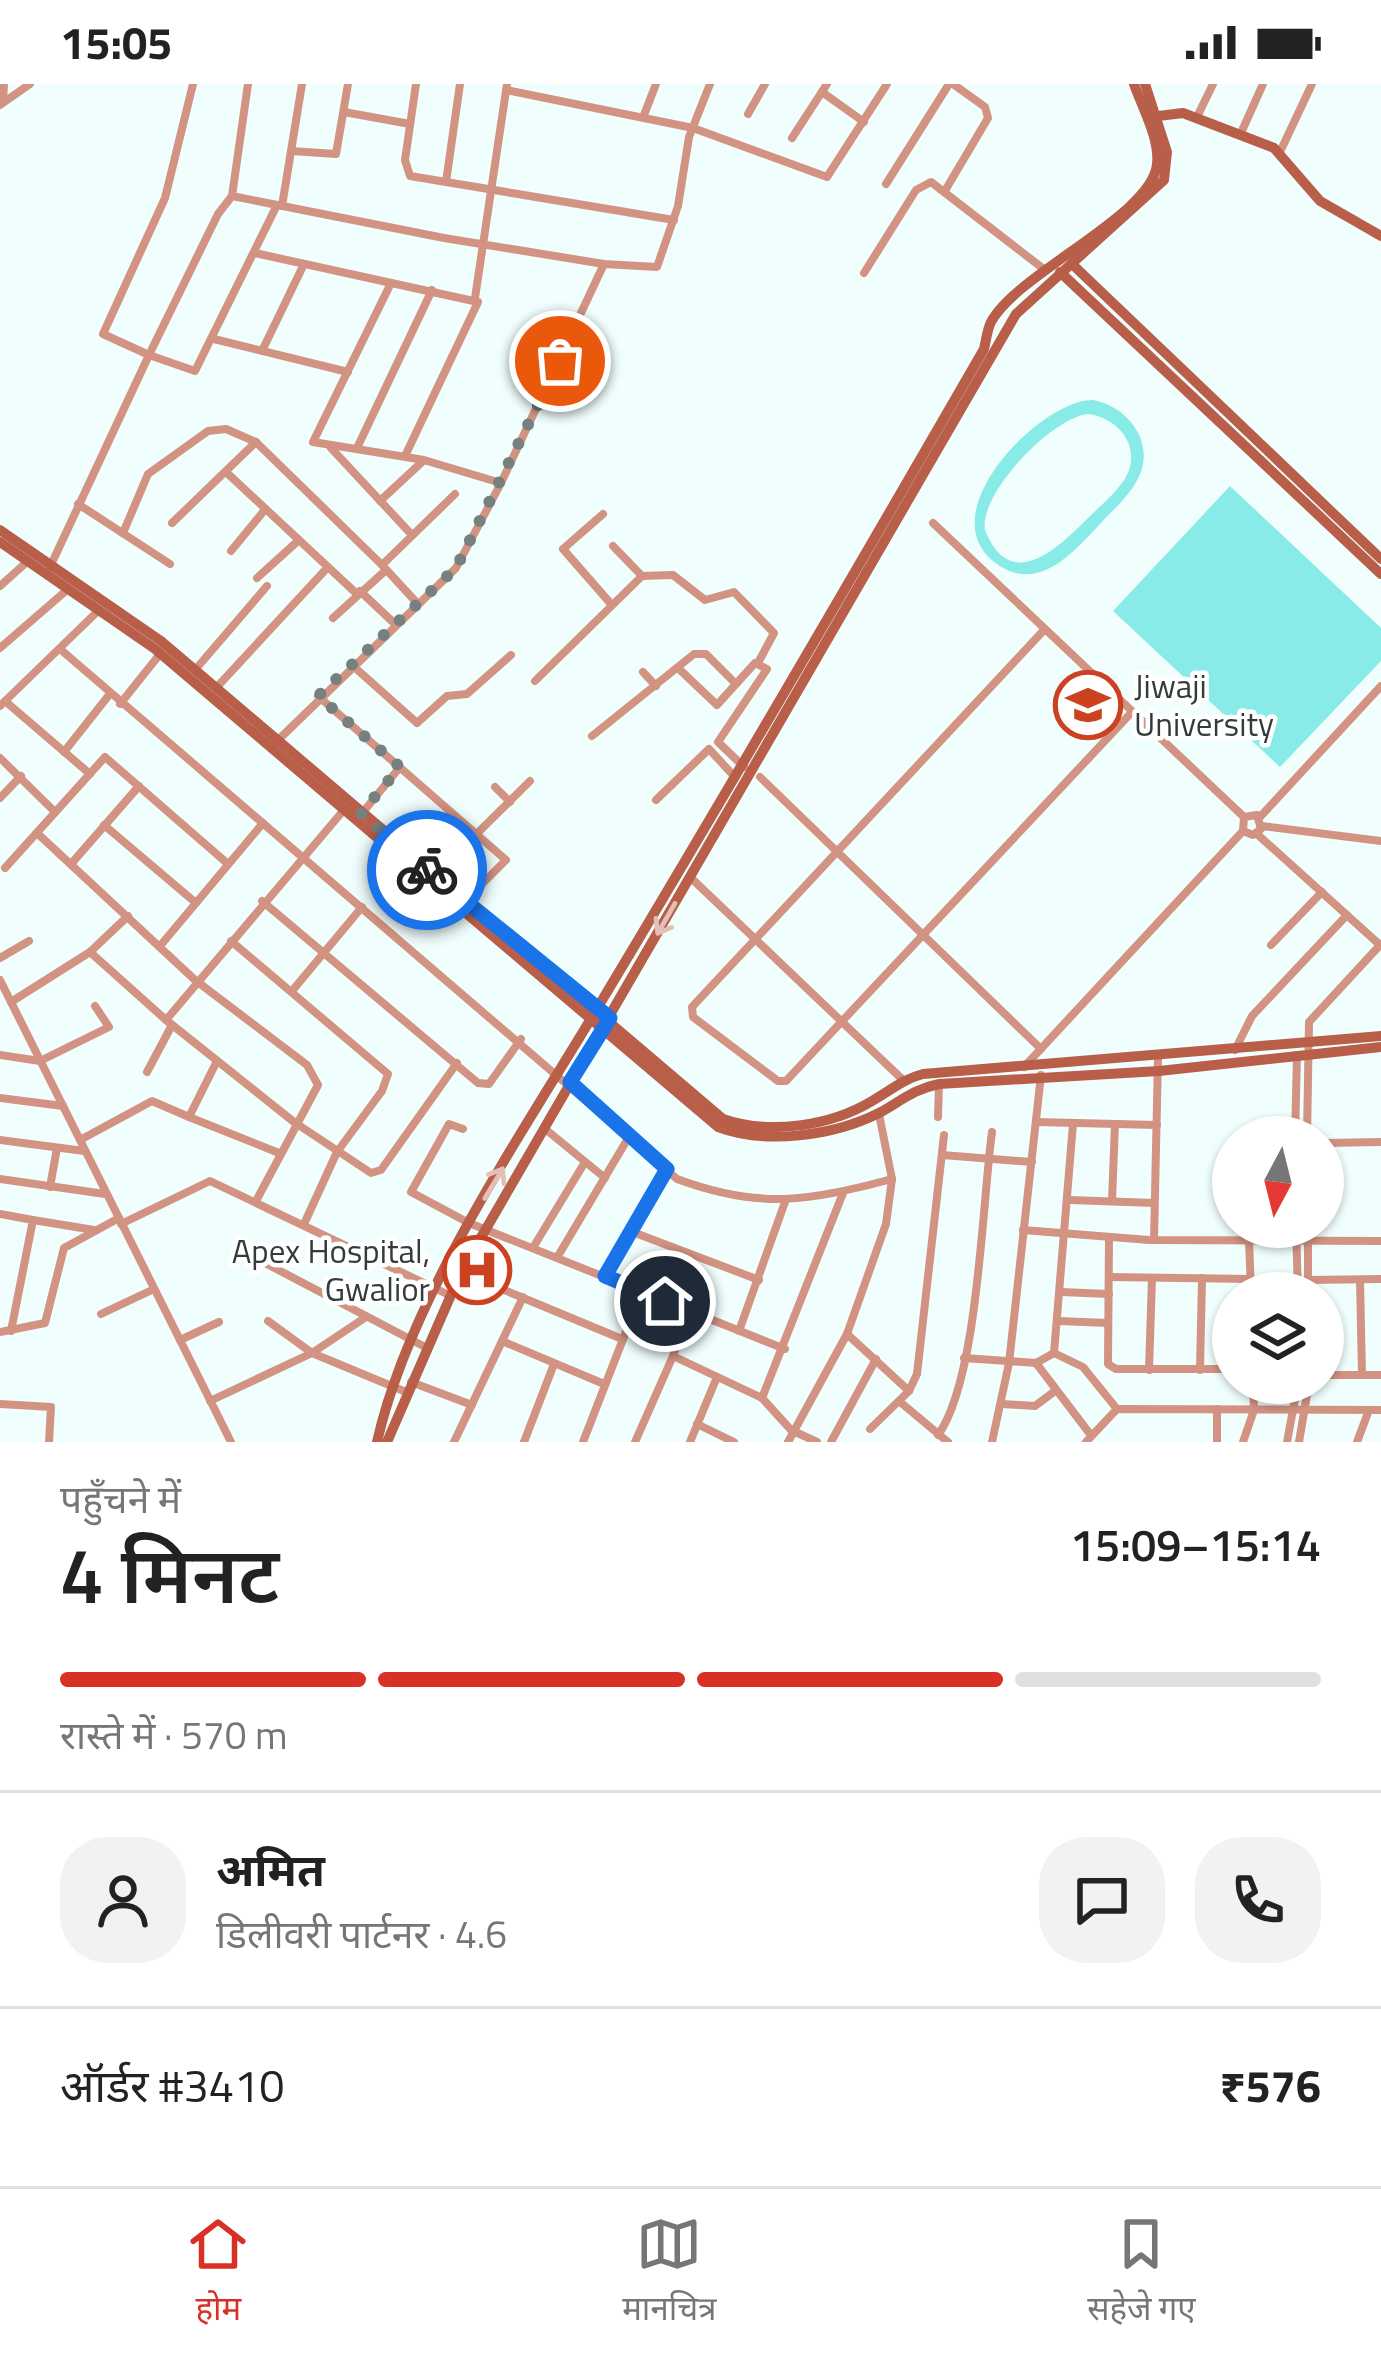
<!DOCTYPE html>
<html lang="hi">
<head>
<meta charset="utf-8">
<style>
	body { margin:0; font-family:"Titillium Web","Noto Sans Devanagari",sans-serif; background:#f2f2f2; color:#222; height:100vh; display:flex; flex-direction:column; font-size:45px; white-space:nowrap }
	* { box-sizing:border-box; margin:0 }
	p { font-size:39px; color:#767676 }
	.icon { flex:none; width:66px; height:66px; fill:none; stroke:currentColor; stroke-width:2; stroke-linecap:round; stroke-linejoin:round }
	.map { position:relative; height:1358px; overflow:hidden }
	.sheet { display:flex; flex-direction:column; background:#fff; flex:1 }
	.sheet>* { flex:none }
	.needle { width:78px; rotate:187deg }
	.buttons { position:absolute; left:1212px; top:1032px; display:grid; gap:24px }
	.buttons a { display:grid; place-items:center; width:132px; height:132px; border-radius:50%; background:#fff; box-shadow:0 3px 9px #0004; font-size:60px }
	.pin { position:absolute; display:grid; place-items:center; width:102px; height:102px; color:#fff; margin:-51px; border:6px solid #fff; border-radius:50%; box-shadow:0 3px 12px #0007 }
	.courier { position:absolute; display:grid; place-items:center; width:120px; height:120px; margin:-60px; border:9px solid #1a73e8; border-radius:50%; background:#fff; color:#222; box-shadow:0 3px 15px #0007 }
	.head em { font-style:normal; font-weight:600 }
	.head div { display:flex; flex-direction:column-reverse }
	.head { display:flex; align-items:center; justify-content:space-between; height:204px; padding:0 60px }
	h1 { font-size:78px; font-weight:600; line-height:90px }
	.bar { display:grid; grid-template-columns:repeat(4,1fr); gap:18px 12px; align-content:center; height:144px; padding:0 60px }
	.bar i { height:15px; border-radius:9px; background:#e0e0e0 }
	.bar .selected { background:#d93025 }
	.bar p { grid-column:span 4 }
	.line { display:flex; align-items:center; gap:30px; padding:0 60px; border-top:3px solid #e0e0e0 }
	.line div { flex:1 }
	.round { display:grid; place-items:center; flex:none; width:126px; height:126px; border-radius:48px; background:#f2f2f2 }
	.status { display:flex; justify-content:space-between; align-items:center; height:84px; padding:0 60px; background:#fff; direction:ltr }
	.status svg { height:33px; fill:currentColor }
	.tab-bar { display:flex; justify-content:space-around; align-items:center; height:168px; border-top:3px solid #e0e0e0; background:#fff; font-size:33px; color:#767676 }
	.tab-bar a { display:grid; justify-items:center; gap:6px }
	.tab-bar .selected { color:#d93025 }
	.map>svg:first-child { display:block }
</style>
</head>
<body>
<div class="status"><b>15:05</b><svg viewBox="0 0 49 12"><path d="M0 12V9h3v3zM5 12V6h3v6zM10 12V3h3v9zM15 12V0h3v12zM26 1h20v11H26zM47 4h2v5h-2z"/></svg></div>
<div class="map">
<svg width="1381" height="1358" viewBox="0 0 1381 1358">
	<rect width="100%" height="100%" fill="#f0fffe"/>
	<g fill="#88ebe7" fill-rule="evenodd">
		<path d="M1093,316C1130,323 1158,362 1136,398C1128,413 1112,427 1100,440C1072,470 1036,512 993,477C931,427 1042,315 1093,316ZM1087,330C1119,333 1144,365 1124,396C1114,411 1098,424 1086,436C1056,466 1010,509 985,446C979,409 1051,335 1087,330Z"/>
		<path d="M1230,402L1381,544V577L1280,683L1113,527Z"/>
	</g>
	<g fill="none" stroke-linecap="round" stroke-linejoin="round">
		<g stroke="#d39383" stroke-width="8">
			<path d="M193,0L165,114L103,250L149,271L218,130L232,112L444,154L604,180L657,183L678,122L689,53L710,0"/>
			<path d="M416,0L405,76L410,92L674,136"/>
			<path d="M506,6L693,44L827,93L887,0"/>
			<path d="M822,8L864,38"/>
			<path d="M3,18L4,0"/>
			<path d="M0,21L30,0"/>
			<path d="M344,28L410,40"/>
			<path d="M748,30L765,0"/>
			<path d="M644,31L656,0"/>
			<path d="M1197,33L1213,0"/>
			<path d="M1241,49L1263,0"/>
			<path d="M792,54L827,0"/>
			<path d="M291,67L336,70L348,0"/>
			<path d="M1280,68L1312,0"/>
			<path d="M446,98L460,0"/>
			<path d="M886,100L949,0"/>
			<path d="M946,105L988,34L985,23L953,0"/>
			<path d="M232,112L248,0"/>
			<path d="M282,122L302,0"/>
			<path d="M255,169L478,218L405,372"/>
			<path d="M864,189L916,106L931,98L1045,186"/>
			<path d="M475,214L507,0"/>
			<path d="M214,255L348,288"/>
			<path d="M262,267L304,180"/>
			<path d="M331,364L412,451"/>
			<path d="M357,364L432,206"/>
			<path d="M226,388L357,510"/>
			<path d="M501,399L604,180"/>
			<path d="M380,417L423,377"/>
			<path d="M78,420L170,480"/>
			<path d="M603,430L563,465L611,520"/>
			<path d="M172,439L256,358L382,481"/>
			<path d="M933,439L1244,733L1243,747L1253,751L1261,745L1257,731L1244,733"/>
			<path d="M123,449L148,390L208,347L226,345L256,358"/>
			<path d="M231,467L263,428"/>
			<path d="M50,483L149,271L195,287L277,121"/>
			<path d="M642,492L673,491L705,516L734,508L774,549L759,577"/>
			<path d="M257,494L299,456"/>
			<path d="M0,502L28,477"/>
			<path d="M360,507L395,540"/>
			<path d="M417,519L382,481L455,410"/>
			<path d="M333,534L386,486"/>
			<path d="M1044,546L692,923L693,933L778,997H786L1131,629"/>
			<path d="M0,564L68,505"/>
			<path d="M60,565L677,1095C761,1126 808,1117 892,1095"/>
			<path d="M352,581L417,639L447,612L467,610L511,571"/>
			<path d="M678,584L717,621L755,579L767,585L718,658L744,683"/>
			<path d="M195,586L267,502"/>
			<path d="M643,588L656,602"/>
			<path d="M535,597L642,492L613,462"/>
			<path d="M216,604L328,483"/>
			<path d="M318,612L506,776L465,817"/>
			<path d="M5,617L90,690"/>
			<path d="M120,620L160,570"/>
			<path d="M0,622L99,526"/>
			<path d="M592,652L694,570H706L736,600"/>
			<path d="M275,659L456,484L501,399L424,376L313,358L391,199"/>
			<path d="M64,668L109,611"/>
			<path d="M0,674L55,728"/>
			<path d="M760,693L1041,965"/>
			<path d="M495,703L510,718"/>
			<path d="M0,714L21,692"/>
			<path d="M656,716L709,665L733,691"/>
			<path d="M343,727L166,936L294,1038L371,1089L381,1086L457,979"/>
			<path d="M363,728L400,683"/>
			<path d="M1260,733L1381,602"/>
			<path d="M104,741L196,819"/>
			<path d="M1262,742L1381,757"/>
			<path d="M37,749L195,896L307,981L318,1001L256,1117"/>
			<path d="M1257,750L1380,861"/>
			<path d="M71,780L139,702"/>
			<path d="M5,784L105,673L228,780"/>
			<path d="M433,793L530,697"/>
			<path d="M690,793L903,996"/>
			<path d="M262,817L478,999L489,1000L521,955"/>
			<path d="M231,857L388,990L382,1007L337,1068L304,1140"/>
			<path d="M1271,861L1322,808"/>
			<path d="M160,862L263,739"/>
			<path d="M90,868L128,832"/>
			<path d="M0,874L29,857"/>
			<path d="M0,896L231,1358"/>
			<path d="M292,907L362,823"/>
			<path d="M11,918L90,868L166,936"/>
			<path d="M1235,966L1252,932L1347,831"/>
			<path d="M0,971L40,977L109,943L95,922"/>
			<path d="M217,977L189,1033L279,1069"/>
			<path d="M1024,983L1243,747"/>
			<path d="M147,988L172,941"/>
			<path d="M0,1014L63,1022"/>
			<path d="M938,1033L939,1000"/>
			<path d="M1037,1038L1157,1041"/>
			<path d="M544,1044L605,1094"/>
			<path d="M463,1045L449,1040L411,1108L469,1139L785,1265"/>
			<path d="M1295,1053L1297,971"/>
			<path d="M1307,1053L1309,938L1381,860"/>
			<path d="M0,1056L84,1067"/>
			<path d="M80,1056L152,1017L189,1033"/>
			<path d="M1323,1059L1381,1058"/>
			<path d="M942,1071L1032,1078"/>
			<path d="M0,1095L105,1110"/>
			<path d="M50,1103L57,1064"/>
			<path d="M1070,1116L1154,1119"/>
			<path d="M1112,1117L1115,1040"/>
			<path d="M0,1130L33,1136L11,1247"/>
			<path d="M33,1136L94,1146"/>
			<path d="M121,1140L210,1097L449,1211"/>
			<path d="M1296,1143L1298,1209"/>
			<path d="M1023,1146L1149,1156L1381,1157"/>
			<path d="M630,1147L759,1196"/>
			<path d="M1109,1155L1108,1280L1116,1285H1233"/>
			<path d="M1249,1155L1251,1209"/>
			<path d="M1154,1156L1158,973"/>
			<path d="M534,1162L585,1078"/>
			<path d="M558,1172L630,1051"/>
			<path d="M265,1179L427,1264"/>
			<path d="M461,1188L622,1255"/>
			<path d="M605,1192L667,1085"/>
			<path d="M1109,1193L1251,1195"/>
			<path d="M1308,1196L1381,1195"/>
			<path d="M1360,1196L1362,1291"/>
			<path d="M1061,1208L1109,1210"/>
			<path d="M1308,1209V1143"/>
			<path d="M688,1227L673,1272L762,1314L791,1346L817,1358"/>
			<path d="M101,1230L154,1205"/>
			<path d="M268,1237L312,1269L366,1233"/>
			<path d="M1058,1237L1108,1239"/>
			<path d="M739,1247L785,1118"/>
			<path d="M0,1248L45,1239L64,1164L119,1134"/>
			<path d="M847,1250L909,1307"/>
			<path d="M180,1256L219,1238"/>
			<path d="M502,1257L604,1300"/>
			<path d="M1054,1269L1083,1283L1117,1325"/>
			<path d="M964,1274L1036,1279L1054,1269L1073,1040"/>
			<path d="M1036,1279L1090,1350"/>
			<path d="M1149,1286L1152,1194"/>
			<path d="M1200,1286L1202,1194"/>
			<path d="M1323,1291H1381"/>
			<path d="M411,1298L472,1321"/>
			<path d="M762,1314L843,1109"/>
			<path d="M210,1317L312,1269L406,1308"/>
			<path d="M899,1317L948,1358"/>
			<path d="M0,1320L51,1323L49,1358"/>
			<path d="M1002,1320L1035,1322L1055,1307"/>
			<path d="M697,1340L734,1358"/>
			<path d="M870,1345L909,1307L917,1290L944,1051"/>
			<path d="M938,1351C978,1296 982,1121 992,1048"/>
			<path d="M454,1358L523,1213"/>
			<path d="M524,1358L554,1280"/>
			<path d="M583,1358L641,1209"/>
			<path d="M635,1358L673,1272"/>
			<path d="M690,1358L717,1293"/>
			<path d="M788,1358L847,1250L886,1140L892,1095L879,1030"/>
			<path d="M831,1358L876,1275"/>
			<path d="M992,1358L1009,1279L1041,991"/>
			<path d="M1086,1358L1117,1325L1381,1326"/>
			<path d="M1217,1358V1325"/>
			<path d="M1243,1358L1254,1326L1253,1299"/>
			<path d="M1287,1358L1298,1299"/>
			<path d="M1299,1358L1309,1299"/>
			<path d="M1357,1358L1369,1326"/>
		</g>
		<g stroke="#b95e49" stroke-width="10">
			<path d="M1150,33L1183,29L1274,64L1320,117L1381,152"/>
			<path d="M1072,180L1381,475"/>
			<path d="M1060,188L1381,490"/>
			<path d="M0,446L161,557L723,1035C769,1051 831,1042 872,1017C890,1007 903,995 923,990L1381,952"/>
			<path d="M0,458L155,565L718,1043C766,1061 833,1052 879,1029C901,1017 914,1005 939,1000L1159,987L1381,963"/>
			<path d="M377,1358C410,1212 521,1052 598,923C729,705 857,485 984,265C986,257 987,246 991,238C1017,189 1153,131 1157,80C1160,55 1142,23 1134,0"/>
			<path d="M387,1358L461,1188L1016,230L1164,96L1167,68L1145,0"/>
		</g>
	</g>
	<defs><path id="oneway-shaft" d="M-6 0H5M1.5-3L5.5 0L1.5 3" fill="none" stroke-width="1.6" stroke-linecap="round" stroke-linejoin="round" transform="scale(3)"/></defs>
	<g stroke="#e3bfb6">
		<use href="#oneway-shaft" transform="translate(666 835) rotate(120)"/>
		<use href="#oneway-shaft" transform="translate(494 1099) rotate(-59)"/>
	</g>
	<g fill="none" stroke-linecap="round" stroke-linejoin="round">
		<path stroke="#76807f" stroke-width="12" stroke-dasharray="0 21.6" d="M427,786L361,729L400,683L318,612L456,484L560,277"/>
		<path stroke="#1a73e8" stroke-width="15" d="M427,786L610,934L570,998L667,1085L605,1192L665,1217"/>
	</g>
	<defs>
		<g id="university-ring" transform="scale(3.45)"><circle r="9.5" fill="#fff" stroke="#cc4221" stroke-width="1.5"/><path d="M0-5L7-2L0 1L-7-2ZM-4 1L0 2.5L4 1V4Q0 6-4 4Z" fill="#cc4221"/></g>
		<g id="hospital-ring" transform="scale(3.45)"><circle r="9.5" fill="#fff" stroke="#cc4221" stroke-width="1.5"/><path d="M-5-5h3v3.5h4V-5h3V5h-3V1.5h-4V5h-3Z" fill="#cc4221"/></g>
	</defs>
	<g fill-rule="evenodd">
		<use href="#university-ring" x="1088" y="621"/>
		<use href="#hospital-ring" x="477" y="1186"/>
	</g>
	<g text-anchor="middle" dominant-baseline="central" stroke-width="9" stroke-linejoin="round" paint-order="stroke">
		<g font-size="33" fill="#343c3b" stroke="#fff" text-anchor="start">
			<text x="1134" y="602">Jiwaji<tspan x="1134" dy="38">University</tspan></text>
			<text x="430" y="1167" text-anchor="end">Apex Hospital,<tspan x="430" dy="38">Gwalior</tspan></text>
		</g>
	</g>
</svg>
<div class="buttons">
<a><svg class="needle" viewBox="-14 -14 28 28"><path d="M0-13l5 13h-10z" fill="#e53935"/><path d="M0 13l5-13h-10z" fill="#767676"/></svg></a>
<a><svg class="icon" aria-label="layers" viewBox="0 0 24 24"><path d="M12 4l9 5-9 5-9-5zM3 14l9 5 9-5"/></svg></a>
</div>
<div class="pin" style="left:560px;top:277px;background:#ea580c"><svg class="icon" aria-label="bag" viewBox="0 0 24 24"><path d="M5 8h14l-1 12H6zM9 8a3 3 0 0 1 6 0"/></svg></div>
<div class="pin" style="left:665px;top:1217px;background:#1f2937"><svg class="icon" aria-label="home" viewBox="0 0 24 24"><path d="M3 11l9-7 9 7M6 9v11h12V9"/></svg></div>
<div class="courier" style="left:427px;top:786px"><svg class="icon" aria-label="bike" viewBox="0 0 24 24"><circle cx="6" cy="16" r="4"/><circle cx="18" cy="16" r="4"/><path d="M6 16l4-8h5l3 8M10 8l3 8H6M13 5h3"/></svg></div>
</div>
<section class="sheet">
<div class="head"><div><h1>4 मिनट</h1><p>पहुँचने में</p></div><em>15:09–15:14</em></div>
<div class="bar"><i class="selected"></i><i class="selected"></i><i class="selected"></i><i></i><p>रास्ते में · 570 m</p></div>
<div class="line" style="height:216px"><a class="round"><svg class="icon" aria-label="person" viewBox="0 0 24 24"><circle cx="12" cy="8" r="4"/><path d="M4 21q1-7 8-7t8 7"/></svg></a><div><b>अमित</b><p>डिलीवरी पार्टनर · 4.6</p></div><a class="round"><svg class="icon" aria-label="chat" viewBox="0 0 24 24"><path d="M4 5h16v11H9l-5 4z"/></svg></a><a class="round"><svg class="icon" aria-label="phone" viewBox="0 0 24 24"><path d="M5 4h4l2 5-3 2q2 4 5 5l2-3 5 2v4C11 20 4 13 5 4z"/></svg></a></div>
<div class="line" style="height:156px"><div>ऑर्डर #3410</div><b>₹576</b></div>
</section>
<nav class="tab-bar">
<a class="selected"><svg class="icon" aria-label="home" viewBox="0 0 24 24"><path d="M3 11l9-7 9 7M6 9v11h12V9"/></svg>होम</a>
<a><svg class="icon" aria-label="map" viewBox="0 0 24 24"><path d="M3 6l6-2 6 2 6-2v14l-6 2-6-2-6 2zM9 4v14M15 6v14"/></svg>मानचित्र</a>
<a><svg class="icon" aria-label="saved" viewBox="0 0 24 24"><path d="M7 4h10v16l-5-4-5 4z"/></svg>सहेजे गए</a>
</nav>
</body>
</html>
